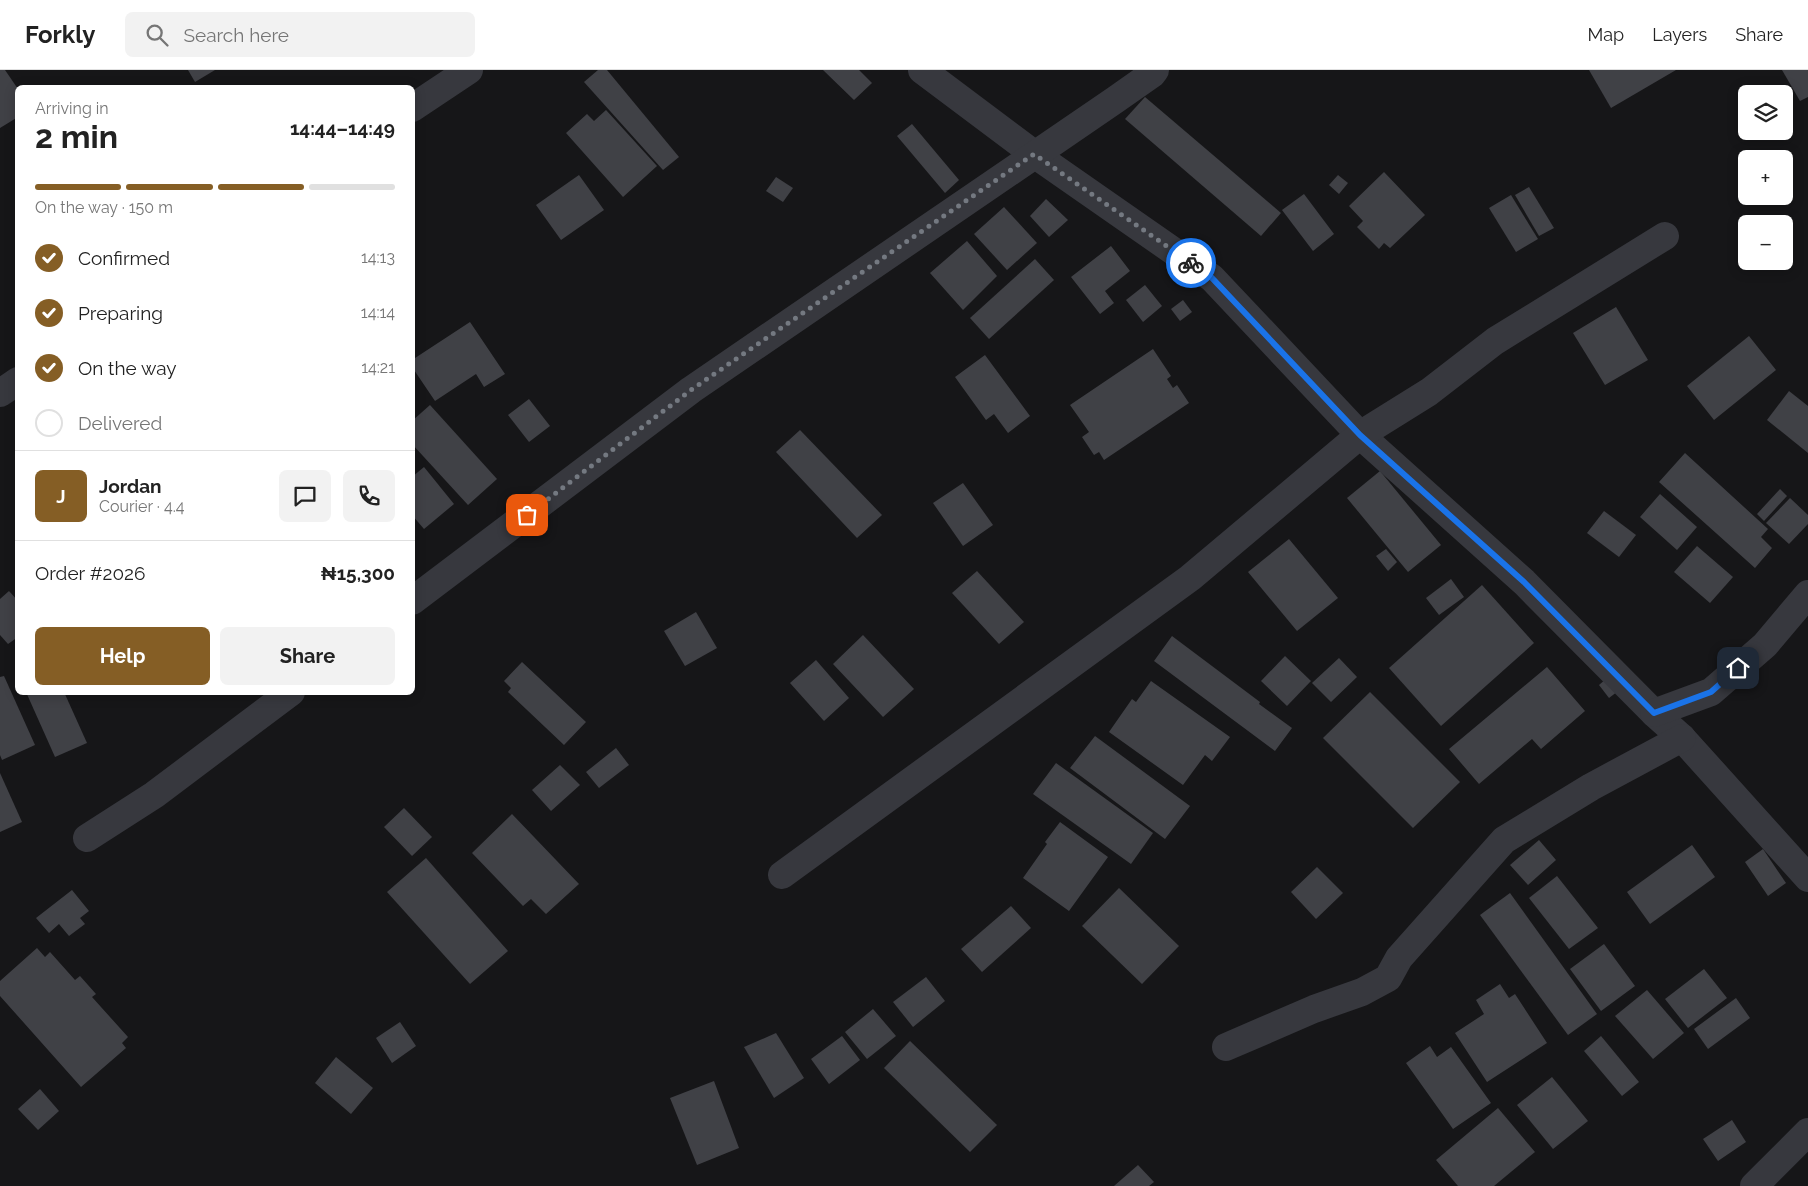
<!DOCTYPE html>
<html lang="en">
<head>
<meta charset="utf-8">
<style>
	body { margin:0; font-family:Raleway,sans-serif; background:#f2f2f2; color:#222; height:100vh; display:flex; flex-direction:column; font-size:19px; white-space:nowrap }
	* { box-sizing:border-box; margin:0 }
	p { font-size:16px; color:#767676 }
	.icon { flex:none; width:28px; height:28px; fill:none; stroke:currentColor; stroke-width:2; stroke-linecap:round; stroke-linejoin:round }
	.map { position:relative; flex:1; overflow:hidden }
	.drawer { position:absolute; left:15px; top:15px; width:400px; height:610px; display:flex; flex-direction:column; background:#fff; border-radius:8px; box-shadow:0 2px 12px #0003 }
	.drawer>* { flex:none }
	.tools { position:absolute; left:1738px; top:15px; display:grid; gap:10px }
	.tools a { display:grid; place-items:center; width:55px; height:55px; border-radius:8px; background:#fff; box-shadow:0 2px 12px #0003; font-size:25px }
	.pin { position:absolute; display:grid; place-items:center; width:42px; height:42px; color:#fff; margin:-21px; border-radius:10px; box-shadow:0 2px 8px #0006 }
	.courier { position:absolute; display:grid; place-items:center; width:50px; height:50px; margin:-25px; border:4px solid #1a73e8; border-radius:50%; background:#fff; color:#222; box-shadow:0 1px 6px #0007 }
	.head em { font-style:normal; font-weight:700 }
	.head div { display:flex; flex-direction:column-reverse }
	.head { display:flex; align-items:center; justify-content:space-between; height:85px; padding:0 20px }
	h1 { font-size:32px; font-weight:700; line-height:38px }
	.bar { display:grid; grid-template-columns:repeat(4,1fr); gap:8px 5px; align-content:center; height:60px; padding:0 20px }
	.bar i { height:6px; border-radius:4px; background:#e0e0e0 }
	.bar .current { background:#855e25 }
	.bar p { grid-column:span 4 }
	.line { display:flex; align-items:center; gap:12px; padding:0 20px; border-top:1px solid #e0e0e0 }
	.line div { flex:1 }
	.round { display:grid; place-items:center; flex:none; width:52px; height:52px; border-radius:8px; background:#f2f2f2 }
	ol { padding:0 20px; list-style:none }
	li { display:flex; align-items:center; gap:15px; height:55px }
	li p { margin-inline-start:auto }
	li .icon { padding:5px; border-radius:50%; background:#855e25; color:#fff; stroke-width:4 }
	li:last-child { color:#767676 }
	li i { width:28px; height:28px; border:2px solid #e0e0e0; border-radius:50% }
	.cta { display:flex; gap:10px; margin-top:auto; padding:10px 20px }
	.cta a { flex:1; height:58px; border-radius:8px; background:#855e25; color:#fff; font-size:20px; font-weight:700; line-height:58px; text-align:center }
	.cta a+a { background:#f2f2f2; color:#222 }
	header { display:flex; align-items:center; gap:30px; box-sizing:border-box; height:70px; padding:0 25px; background:#fff; border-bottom:1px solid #e0e0e0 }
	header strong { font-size:24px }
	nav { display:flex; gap:28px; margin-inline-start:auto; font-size:18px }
	.search { width:350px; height:45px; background:#f2f2f2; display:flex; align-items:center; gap:12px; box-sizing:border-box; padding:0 18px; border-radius:8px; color:#767676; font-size:19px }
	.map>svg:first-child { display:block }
</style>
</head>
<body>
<header>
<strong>Forkly</strong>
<div class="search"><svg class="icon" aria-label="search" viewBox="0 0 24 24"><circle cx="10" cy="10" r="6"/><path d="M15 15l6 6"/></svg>Search here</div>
<nav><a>Map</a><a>Layers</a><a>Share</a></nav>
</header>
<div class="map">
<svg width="1808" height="1116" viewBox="0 0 1808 1116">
	<rect width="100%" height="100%" fill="#161618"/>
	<g fill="#404146">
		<path d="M0,0H5L18,19V47L0,58Z"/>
		<path d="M188,0H215L195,12Z"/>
		<path d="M598,0H607L679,87L663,100L584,12Z"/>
		<path d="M823,0H859L872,13L854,30Z"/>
		<path d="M1589,0H1676L1611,38Z"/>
		<path d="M1782,0H1808V27L1800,31Z"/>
		<path d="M1145,27L1281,143L1261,166L1125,49Z"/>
		<path d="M606,40L657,96L623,127L566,63L587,44L594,51Z"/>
		<path d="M912,54L959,110L945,123L897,66Z"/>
		<path d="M1384,102L1425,145L1390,178L1384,173L1379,179L1357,157L1363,151L1349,136Z"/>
		<path d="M579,105L604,140L561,170L536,135Z"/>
		<path d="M1338,105L1348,113L1339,124L1329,115Z"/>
		<path d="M776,107L793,118L783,132L766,121Z"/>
		<path d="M1529,117L1554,158L1539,166L1515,125Z"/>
		<path d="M1304,124L1334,164L1313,181L1282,140Z"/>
		<path d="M1511,125L1538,169L1516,182L1489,138Z"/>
		<path d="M1046,129L1068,150L1049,167L1030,146Z"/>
		<path d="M1004,137L1037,173L1007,200L974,164Z"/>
		<path d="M967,171L997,206L963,240L930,203Z"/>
		<path d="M1111,176L1130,201L1105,221L1114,233L1100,244L1071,207Z"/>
		<path d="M1035,189L1054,210L989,269L970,248Z"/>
		<path d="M1145,215L1162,236L1143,252L1126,230Z"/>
		<path d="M1183,230L1192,242L1180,251L1171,239Z"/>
		<path d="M1616,237L1648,290L1605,315L1573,263Z"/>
		<path d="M470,252L505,304L484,317L476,304L435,331L412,297V290Z"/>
		<path d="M1749,266L1776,300L1714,350L1687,316Z"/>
		<path d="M1153,279L1171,306L1167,309L1173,318L1177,315L1189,333L1104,390L1099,382L1094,385L1082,367L1089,362L1070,335Z"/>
		<path d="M985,285L1030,346L1008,363L994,344L986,350L955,307Z"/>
		<path d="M1789,321L1808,336V383L1767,350Z"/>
		<path d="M529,329L550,356L529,372L508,345Z"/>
		<path d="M430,335L497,409L468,435L412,374V351Z"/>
		<path d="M800,360L882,445L857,468L776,382Z"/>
		<path d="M1685,383L1768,459L1761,467L1772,478L1755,498L1659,412Z"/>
		<path d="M424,397L454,434L424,459L412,445V407Z"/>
		<path d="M1380,401L1441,475L1408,502L1347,428Z"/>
		<path d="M963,413L993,455L963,476L933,433Z"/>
		<path d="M1780,419L1787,426L1764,451L1757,444Z"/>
		<path d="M1660,424L1697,457L1677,480L1640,447Z"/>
		<path d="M1790,428L1808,445V454L1789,474L1766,453Z"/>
		<path d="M1604,441L1636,465L1619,487L1587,463Z"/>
		<path d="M1289,469L1338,528L1297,561L1248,502Z"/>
		<path d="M1697,476L1733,507L1710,533L1674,502Z"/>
		<path d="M1386,479L1397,492L1388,501L1376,486Z"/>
		<path d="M977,501L1024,552L999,574L952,523Z"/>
		<path d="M1451,509L1464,527L1439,545L1426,528Z"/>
		<path d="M1482,515L1534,573L1441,656L1389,598Z"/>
		<path d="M9,521L18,531V567L8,574L0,565V529Z"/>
		<path d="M696,542L717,578L685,596L664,561Z"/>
		<path d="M863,565L914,619L883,647L833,594Z"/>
		<path d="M1172,566L1260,632L1259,634L1292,658L1275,681L1154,591Z"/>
		<path d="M1285,586L1311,611L1287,636L1261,611Z"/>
		<path d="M1339,588L1357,607L1331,632L1312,613Z"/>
		<path d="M816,590L849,628L824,651L790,613Z"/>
		<path d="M522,592L586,652L564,675L508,622L511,618L504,611Z"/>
		<path d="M1547,597L1585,641L1541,679L1532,669L1479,714L1449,679Z"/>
		<path d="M1615,601L1626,615L1609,628L1599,615Z"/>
		<path d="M4,606L35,675L2,690L0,685V607Z"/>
		<path d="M1151,611L1230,667L1212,691L1205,685L1183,715L1109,662L1132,629L1136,632Z"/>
		<path d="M26,622H64L87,673L55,687Z"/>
		<path d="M1370,622L1460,712L1413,758L1323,668Z"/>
		<path d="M1095,666L1190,736L1165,769L1070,698Z"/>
		<path d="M616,678L629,695L599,718L586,702Z"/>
		<path d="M1056,693L1153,763L1131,794L1033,724Z"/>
		<path d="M560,695L580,715L551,741L532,720Z"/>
		<path d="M0,703L22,752L0,762Z"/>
		<path d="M404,738L432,767L412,786L384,757Z"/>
		<path d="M512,744L579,814L546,844L531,829L523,836L472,783Z"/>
		<path d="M1060,752L1108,787L1069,841L1023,808L1047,774L1045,772Z"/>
		<path d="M1539,770L1556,790L1528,815L1510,795Z"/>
		<path d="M1692,775L1715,807L1650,854L1627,822Z"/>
		<path d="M1763,779L1786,813L1768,826L1745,792Z"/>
		<path d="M426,788L508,881L470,914L387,822Z"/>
		<path d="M1317,797L1343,823L1316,849L1291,822Z"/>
		<path d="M1557,806L1598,858L1569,879L1529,828Z"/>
		<path d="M1119,818L1179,876L1142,914L1082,856Z"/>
		<path d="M72,820L89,841L80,848L85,854L69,866L59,854L49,863L36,848Z"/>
		<path d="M1510,823L1597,944L1568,965L1480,845Z"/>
		<path d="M1011,836L1031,858L982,902L961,879Z"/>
		<path d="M1604,874L1635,916L1601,941L1570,899Z"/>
		<path d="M37,878L45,887L50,882L75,910L80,906L96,924L92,927L128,967L122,973L126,978L81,1017L0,926V911Z"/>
		<path d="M1704,899L1727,928L1688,958L1665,929Z"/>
		<path d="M926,907L945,931L913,957L893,932Z"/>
		<path d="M1500,914L1509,928L1515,924L1547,973L1487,1012L1455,963L1484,944L1476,930Z"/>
		<path d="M1647,920L1684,963L1653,989L1615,946Z"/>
		<path d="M1736,928L1750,948L1708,979L1694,959Z"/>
		<path d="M873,939L896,966L867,989L845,962Z"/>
		<path d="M400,952L416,976L392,993L376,968Z"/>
		<path d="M776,963L804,1008L774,1028L744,977Z"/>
		<path d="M842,966L860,990L829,1014L811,989Z"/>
		<path d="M1601,966L1639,1012L1622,1026L1584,981Z"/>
		<path d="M910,971L997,1055L970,1082L884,998Z"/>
		<path d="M1430,976L1437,987L1451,977L1491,1033L1453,1059L1406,993Z"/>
		<path d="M336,987L373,1018L351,1044L315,1013Z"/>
		<path d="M1552,1007L1588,1051L1553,1079L1517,1035Z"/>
		<path d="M714,1011L739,1078L697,1095L670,1028Z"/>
		<path d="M40,1019L59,1041L38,1060L18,1039Z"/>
		<path d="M1498,1038L1535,1082L1494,1116H1458L1436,1090Z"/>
		<path d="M1732,1050L1746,1072L1718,1091L1703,1069Z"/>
		<path d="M1138,1095L1154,1112L1149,1116H1114Z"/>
	</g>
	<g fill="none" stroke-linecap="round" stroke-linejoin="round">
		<g stroke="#37383e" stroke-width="28">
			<path d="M922,0L1034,84L1212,208L1360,365L1524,512L1654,643L1682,668L1808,808"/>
			<path d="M412,38L469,0"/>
			<path d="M0,323L18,311"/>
			<path d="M412,531L691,320L1115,30L1152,4L1155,0"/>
			<path d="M1654,643L1711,622L1765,575L1808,524"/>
			<path d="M87,768L154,725L291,622"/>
			<path d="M782,805L1190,508L1360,365L1429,322L1495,271L1665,166"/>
			<path d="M1226,977L1314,939L1362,922L1388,908L1399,888L1504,770L1591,717L1682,668"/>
			<path d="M1754,1116L1808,1062"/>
		</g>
	</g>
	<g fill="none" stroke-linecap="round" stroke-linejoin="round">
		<path stroke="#747981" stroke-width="5" stroke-dasharray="0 9" d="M527,445L691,320L1034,84L1191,193"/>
		<path stroke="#1a73e8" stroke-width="6" d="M1191,193L1212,208L1360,365L1524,512L1654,643L1711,622L1738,598"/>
	</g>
</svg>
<div class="tools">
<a><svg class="icon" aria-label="layers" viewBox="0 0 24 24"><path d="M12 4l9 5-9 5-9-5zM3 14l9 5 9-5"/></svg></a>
<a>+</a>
<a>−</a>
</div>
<div class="pin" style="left:527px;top:445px;background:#ea580c"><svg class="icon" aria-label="bag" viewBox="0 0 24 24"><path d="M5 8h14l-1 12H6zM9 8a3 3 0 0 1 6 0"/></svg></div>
<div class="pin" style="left:1738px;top:598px;background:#1f2937"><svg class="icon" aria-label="home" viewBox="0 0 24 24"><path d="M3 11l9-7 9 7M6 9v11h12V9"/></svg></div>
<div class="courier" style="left:1191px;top:193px"><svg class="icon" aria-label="bike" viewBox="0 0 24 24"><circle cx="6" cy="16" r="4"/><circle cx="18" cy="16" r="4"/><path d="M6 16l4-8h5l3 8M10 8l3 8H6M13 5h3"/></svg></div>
<section class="drawer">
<div class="head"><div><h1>2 min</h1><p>Arriving in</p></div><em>14:44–14:49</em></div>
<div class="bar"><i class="current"></i><i class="current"></i><i class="current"></i><i></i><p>On the way · 150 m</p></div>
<ol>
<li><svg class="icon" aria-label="check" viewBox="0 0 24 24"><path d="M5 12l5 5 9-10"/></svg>Confirmed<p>14:13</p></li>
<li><svg class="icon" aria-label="check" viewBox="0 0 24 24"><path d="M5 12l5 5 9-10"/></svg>Preparing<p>14:14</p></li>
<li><svg class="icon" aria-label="check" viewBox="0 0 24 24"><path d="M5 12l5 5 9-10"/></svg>On the way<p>14:21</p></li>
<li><i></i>Delivered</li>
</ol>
<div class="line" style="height:90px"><b class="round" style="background:#855e25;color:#fff">J</b><div><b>Jordan</b><p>Courier · 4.4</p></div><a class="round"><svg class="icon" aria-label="chat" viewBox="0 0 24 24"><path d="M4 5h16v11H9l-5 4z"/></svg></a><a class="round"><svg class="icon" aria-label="phone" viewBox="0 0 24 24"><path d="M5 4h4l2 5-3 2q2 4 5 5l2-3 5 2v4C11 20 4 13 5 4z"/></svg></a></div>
<div class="line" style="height:65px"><div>Order #2026</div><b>₦15,300</b></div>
<div class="cta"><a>Help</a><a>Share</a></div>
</section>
</div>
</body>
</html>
